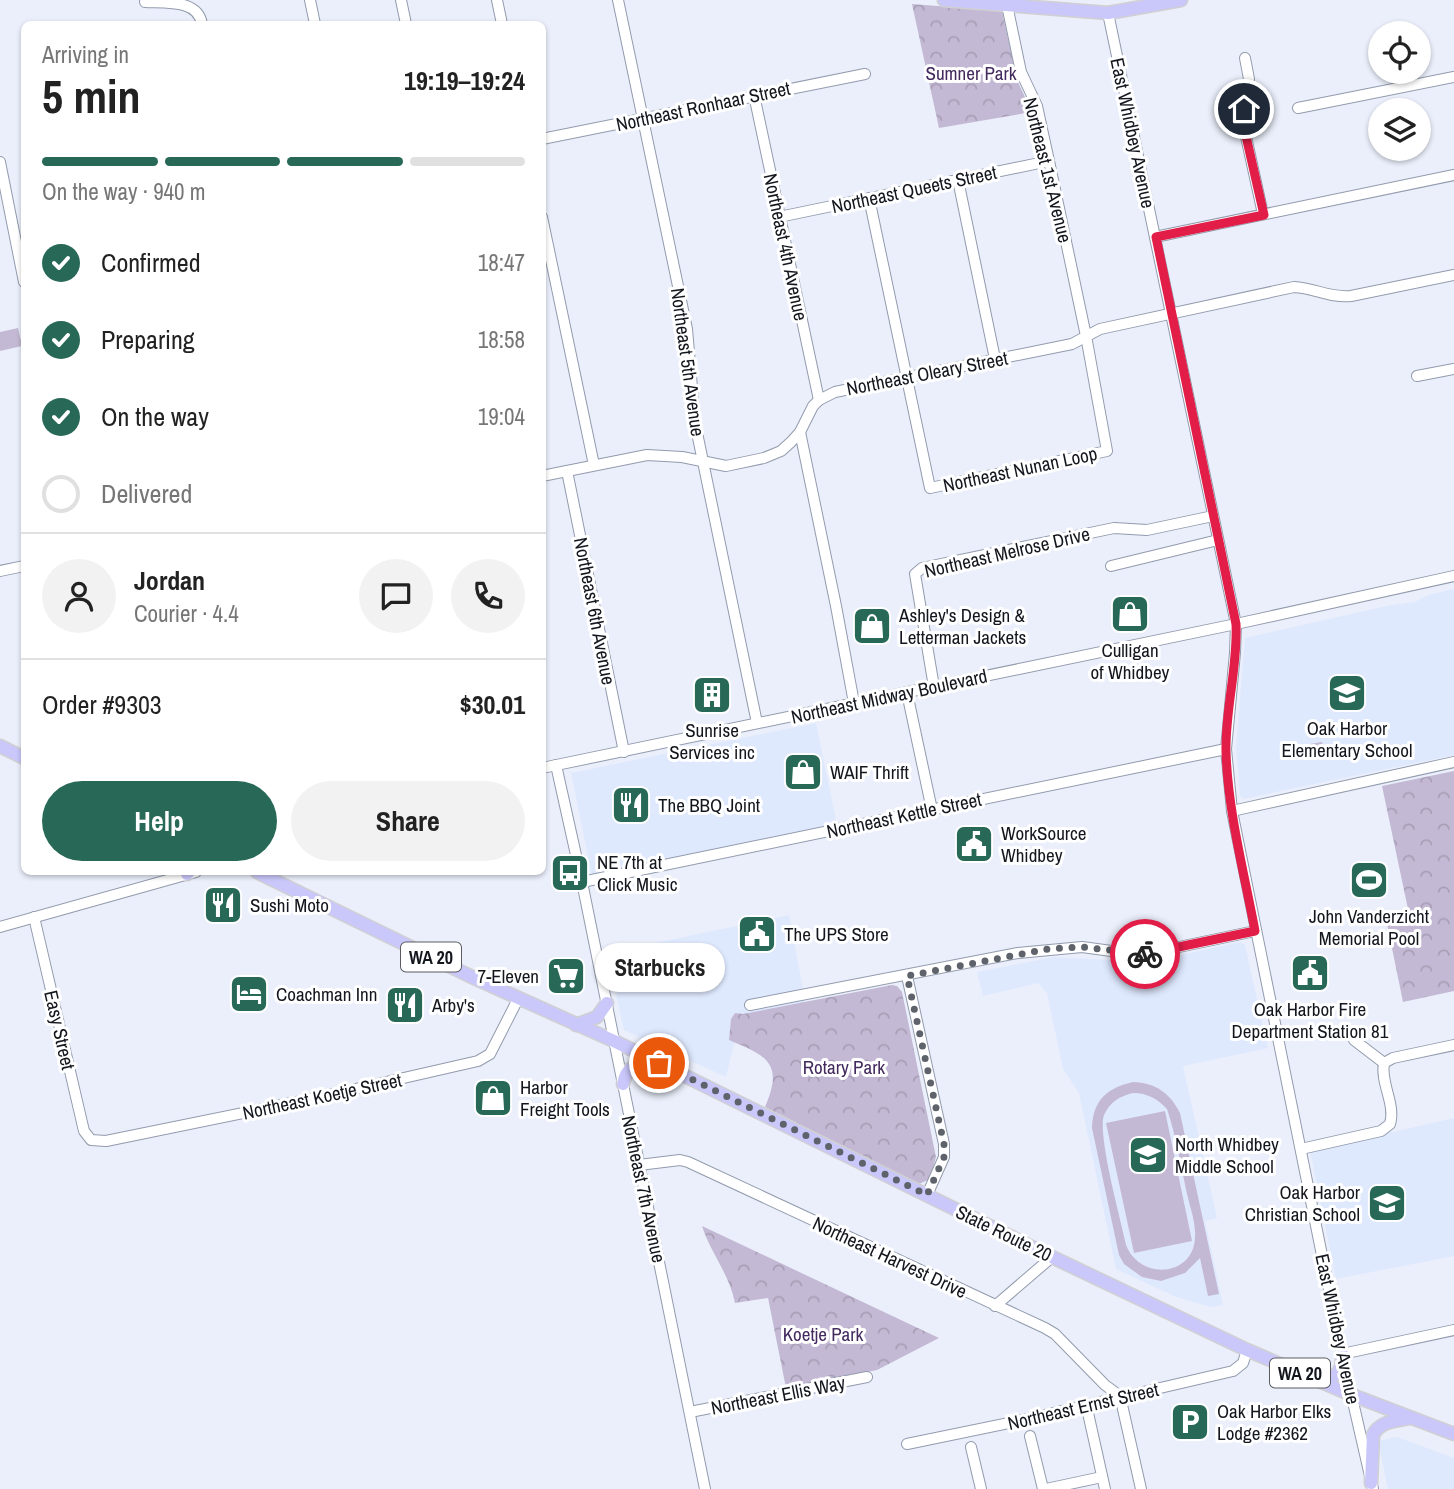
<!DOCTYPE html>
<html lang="en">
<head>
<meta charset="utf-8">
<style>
	body { margin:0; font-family:"Archivo Narrow",sans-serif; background:#f2f2f2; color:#222; height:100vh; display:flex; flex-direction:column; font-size:26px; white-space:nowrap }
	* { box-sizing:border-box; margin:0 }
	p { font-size:23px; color:#767676 }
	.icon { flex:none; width:38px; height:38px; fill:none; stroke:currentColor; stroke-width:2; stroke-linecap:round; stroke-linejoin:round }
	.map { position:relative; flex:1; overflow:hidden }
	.sheet { position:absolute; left:21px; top:21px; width:525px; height:854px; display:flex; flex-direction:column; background:#fff; border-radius:10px; box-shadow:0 2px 5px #0004 }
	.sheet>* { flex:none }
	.controls { position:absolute; left:1368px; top:21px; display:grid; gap:14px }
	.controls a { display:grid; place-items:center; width:63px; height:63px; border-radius:50%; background:#fff; box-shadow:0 2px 5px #0004; font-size:35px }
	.pin { position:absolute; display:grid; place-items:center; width:60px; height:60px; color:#fff; margin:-30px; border:4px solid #fff; border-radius:50%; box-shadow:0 2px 7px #0007 }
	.courier { position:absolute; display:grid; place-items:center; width:70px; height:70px; margin:-35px; border:5px solid #e11d48; border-radius:50%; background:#fff; color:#222; box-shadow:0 2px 9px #0007 }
	.bubble { position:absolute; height:49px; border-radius:24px; background:#fff; box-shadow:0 2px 5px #0004; font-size:23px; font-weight:700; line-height:49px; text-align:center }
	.overview em { font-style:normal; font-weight:700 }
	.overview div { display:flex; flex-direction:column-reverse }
	.overview { display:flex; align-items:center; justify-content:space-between; height:119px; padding:0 21px }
	h1 { font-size:46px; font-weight:700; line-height:52px }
	.bar { display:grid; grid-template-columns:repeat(4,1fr); gap:10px 7px; align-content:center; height:84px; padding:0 21px }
	.bar i { height:9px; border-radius:5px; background:#e0e0e0 }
	.bar .active { background:#276857 }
	.bar p { grid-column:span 4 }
	.line { display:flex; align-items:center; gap:18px; padding:0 21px; border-top:2px solid #e0e0e0 }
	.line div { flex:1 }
	.round { display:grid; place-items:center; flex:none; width:74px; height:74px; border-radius:37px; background:#f2f2f2 }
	ol { padding:0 21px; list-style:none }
	li { display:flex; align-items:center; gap:21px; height:77px }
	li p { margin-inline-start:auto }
	li .icon { padding:7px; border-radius:50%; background:#276857; color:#fff; stroke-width:4 }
	li:last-child { color:#767676 }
	li i { width:38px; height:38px; border:4px solid #e0e0e0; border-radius:50% }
	.cta { display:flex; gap:14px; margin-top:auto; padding:14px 21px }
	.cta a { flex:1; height:80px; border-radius:42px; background:#276857; color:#fff; font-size:28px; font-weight:700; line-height:80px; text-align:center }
	.cta a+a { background:#f2f2f2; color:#222 }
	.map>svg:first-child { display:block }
</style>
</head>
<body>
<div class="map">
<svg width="1454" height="1489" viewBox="0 0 1454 1489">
	<defs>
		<pattern id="park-crowns" width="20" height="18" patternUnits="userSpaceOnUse" patternTransform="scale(1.75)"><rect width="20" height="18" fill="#c4b9d4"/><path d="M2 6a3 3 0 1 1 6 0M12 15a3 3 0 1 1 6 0" fill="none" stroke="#a89eb6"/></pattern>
	</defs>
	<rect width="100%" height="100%" fill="#eaeffb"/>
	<g fill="#dfe9fe">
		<path d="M1454,589V755L1243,799L1240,795L1236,748L1245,638L1391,605L1415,602L1428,595Z"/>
		<path d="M816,723L837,825L592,876L571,773Z"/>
		<path d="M789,915L806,1005L740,1019L726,1077L624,1030L607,953Z"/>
		<path d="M1240,942L1245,945L1268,1048L1183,1066L1217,1218L1205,1221L1223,1305L1211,1307L1176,1297L1116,1269L1079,1093L1063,1069L1047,993L1038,983L983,996L977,972L1054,957L1148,962Z"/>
		<path d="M1454,1118V1256L1336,1279L1310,1151Z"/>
		<path d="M1397,1437L1454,1458V1489H1388L1378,1441Z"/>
	</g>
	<g fill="#c4b9d4" fill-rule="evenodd">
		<path d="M1133,1082C1156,1083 1170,1093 1180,1113L1219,1294L1208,1296L1200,1258L1185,1273L1161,1281L1142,1277L1124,1264L1119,1255L1092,1128C1093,1100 1107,1088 1133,1082ZM1133,1093C1147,1093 1158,1099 1167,1109C1176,1136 1181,1166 1187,1194C1190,1207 1196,1223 1195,1237C1194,1277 1140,1281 1126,1245C1121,1220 1097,1135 1104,1115C1110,1102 1120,1096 1133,1093Z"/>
		<path d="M1165,1111L1192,1241L1134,1253L1106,1123Z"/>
	</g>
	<g fill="url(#park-crowns)">
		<path d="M912,4L1002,11L1017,80L1032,112L939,128Z"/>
		<path d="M18,328L22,346L0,351V332Z"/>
		<path d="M1322,742L1325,752L1321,754L1288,760L1282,756L1286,748Z"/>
		<path d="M1454,771V991L1403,1002L1385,914L1408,909L1382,786Z"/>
		<path d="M892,985L897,986L902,992L936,1157L930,1179L919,1184L765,1107C784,1063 767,1056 729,1040L731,1019L735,1013L743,1014Z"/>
		<path d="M702,1226L939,1338L877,1370L786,1388L768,1298L735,1303C729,1273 711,1254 702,1226Z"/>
	</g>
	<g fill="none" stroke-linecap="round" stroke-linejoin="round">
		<g stroke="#929bad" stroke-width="12">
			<g id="minor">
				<path d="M310,0L315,24"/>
				<path d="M401,0L406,24"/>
				<path d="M497,0L502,24"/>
				<path d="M618,0L687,329L695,423L757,723"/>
				<path d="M145,2C169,3 198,0 202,24"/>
				<path d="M1108,13L1236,624L1235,653L1226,749L1232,811L1342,1354L1373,1489"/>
				<path d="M1245,58L1249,79L1243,123L1263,214"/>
				<path d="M754,95L819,400"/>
				<path d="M1298,108L1454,77"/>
				<path d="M542,139L865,74"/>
				<path d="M0,162L24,282"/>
				<path d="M958,180L995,359"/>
				<path d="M869,198L930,488L1107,451L1086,336L1049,161L1037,106L1021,72L1007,5"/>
				<path d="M542,217L594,465"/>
				<path d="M779,217L1049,161"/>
				<path d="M1155,237L1454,175"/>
				<path d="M1417,376L1454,369"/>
				<path d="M800,432L836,606L854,703"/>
				<path d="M567,471L624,752"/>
				<path d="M542,476L647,455L682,457L726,466L764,458L781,451L791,442L800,432L813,406L819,400L835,392L1072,344L1100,329L1294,287C1315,288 1329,298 1351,296L1454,275"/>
				<path d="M1111,566L1218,540"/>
				<path d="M0,571L24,566"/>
				<path d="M934,687L915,574L922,568L1114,528L1147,530L1213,516"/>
				<path d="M907,693L932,810"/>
				<path d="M556,765L582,882L705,1489"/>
				<path d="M542,768L1236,624L1454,576"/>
				<path d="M1232,811L1454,762"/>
				<path d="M582,882L1226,749"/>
				<path d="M34,917L84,1131L91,1140L106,1141L316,1098L478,1061L490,1054L518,999"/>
				<path d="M0,927L196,872"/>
				<path d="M907,976L944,1144V1157L927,1195"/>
				<path d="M750,1005L1018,953L1082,947L1141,955L1255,931"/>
				<path d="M1354,1040L1384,1063"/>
				<path d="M1384,1063L1393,1058L1454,1045"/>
				<path d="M1301,1149L1381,1131L1390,1124C1396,1104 1380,1083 1384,1063"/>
				<path d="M639,1165L680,1160L688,1162L1045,1328L1055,1334L1105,1385L1120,1396"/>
				<path d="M995,1306L1052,1257"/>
				<path d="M1342,1354L1454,1330"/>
				<path d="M1120,1396L1141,1489"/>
				<path d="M1086,1404L1105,1489"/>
				<path d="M690,1412L867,1377"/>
				<path d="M1030,1436L1043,1489"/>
				<path d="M907,1444L1023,1420L1233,1371L1243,1363L1247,1350"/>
				<path d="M971,1447L981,1489"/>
				<path d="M1046,1489L1102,1477"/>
			</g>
		</g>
		<g stroke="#d0d0d2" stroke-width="15">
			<g id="major">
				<path d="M944,0L1108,13L1181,0"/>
				<path d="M0,746L24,758"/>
				<path d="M257,872L474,978L614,1041L1052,1257L1247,1350L1352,1395L1454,1434"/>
				<path d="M187,874L189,872"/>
				<path d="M576,1025L597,1017L607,1003"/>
				<path d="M623,1084C626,1066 638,1062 656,1063"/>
				<path d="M1321,1382C1337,1376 1343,1372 1342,1354"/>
				<path d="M1371,1483L1373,1435C1380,1421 1395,1421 1410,1418"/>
			</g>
		</g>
		<use href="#minor" stroke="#fff" stroke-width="10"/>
		<use href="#major" stroke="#cac8fb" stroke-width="12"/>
	</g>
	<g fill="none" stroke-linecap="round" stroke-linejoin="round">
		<path stroke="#5e626b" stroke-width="7" stroke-dasharray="0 12.6" d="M659,1063L927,1195L944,1157V1144L907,976L1048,949L1082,947L1145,954"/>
		<path stroke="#e11d48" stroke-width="9" d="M1145,954L1255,931C1244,872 1228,812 1226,752C1225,709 1238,667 1236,624L1156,237L1264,215L1243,123L1244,109"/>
	</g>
	<defs>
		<g id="shop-square" transform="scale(2.0125)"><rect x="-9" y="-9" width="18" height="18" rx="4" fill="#276857" stroke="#fff"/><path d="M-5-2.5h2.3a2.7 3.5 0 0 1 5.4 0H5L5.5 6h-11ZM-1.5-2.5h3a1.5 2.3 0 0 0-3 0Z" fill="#fff"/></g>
		<g id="school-square" transform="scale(2.0125)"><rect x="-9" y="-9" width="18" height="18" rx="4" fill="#276857" stroke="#fff"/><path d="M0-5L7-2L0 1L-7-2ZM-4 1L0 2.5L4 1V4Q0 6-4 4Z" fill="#fff"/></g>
		<g id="building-square" transform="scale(2.0125)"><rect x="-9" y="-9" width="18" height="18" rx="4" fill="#276857" stroke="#fff"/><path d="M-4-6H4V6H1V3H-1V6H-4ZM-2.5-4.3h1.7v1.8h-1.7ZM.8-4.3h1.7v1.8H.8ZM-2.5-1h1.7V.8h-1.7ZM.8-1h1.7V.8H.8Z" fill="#fff"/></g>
		<g id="restaurant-square" transform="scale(2.0125)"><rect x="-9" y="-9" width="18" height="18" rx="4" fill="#276857" stroke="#fff"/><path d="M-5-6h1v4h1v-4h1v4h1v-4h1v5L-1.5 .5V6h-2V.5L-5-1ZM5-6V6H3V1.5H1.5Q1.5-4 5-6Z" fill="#fff"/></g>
		<g id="civic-square" transform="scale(2.0125)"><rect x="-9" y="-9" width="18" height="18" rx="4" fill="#276857" stroke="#fff"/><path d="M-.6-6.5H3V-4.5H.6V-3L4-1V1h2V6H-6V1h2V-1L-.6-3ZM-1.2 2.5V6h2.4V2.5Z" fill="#fff"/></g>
		<g id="bus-square" transform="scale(2.0125)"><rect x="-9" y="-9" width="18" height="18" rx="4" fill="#276857" stroke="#fff"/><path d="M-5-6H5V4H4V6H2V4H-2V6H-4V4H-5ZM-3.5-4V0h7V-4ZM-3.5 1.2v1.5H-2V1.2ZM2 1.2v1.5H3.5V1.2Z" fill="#fff"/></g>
		<g id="stadium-square" transform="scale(2.0125)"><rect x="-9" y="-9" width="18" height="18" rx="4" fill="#276857" stroke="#fff"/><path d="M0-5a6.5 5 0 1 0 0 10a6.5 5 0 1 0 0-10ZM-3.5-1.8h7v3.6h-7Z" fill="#fff"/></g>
		<g id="supermarket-square" transform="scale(2.0125)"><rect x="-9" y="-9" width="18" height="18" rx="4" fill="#276857" stroke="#fff"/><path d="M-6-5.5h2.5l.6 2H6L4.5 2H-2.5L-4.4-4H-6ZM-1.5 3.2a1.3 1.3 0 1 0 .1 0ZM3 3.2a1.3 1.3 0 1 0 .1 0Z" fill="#fff"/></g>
		<g id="hotel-square" transform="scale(2.0125)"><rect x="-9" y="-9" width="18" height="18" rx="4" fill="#276857" stroke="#fff"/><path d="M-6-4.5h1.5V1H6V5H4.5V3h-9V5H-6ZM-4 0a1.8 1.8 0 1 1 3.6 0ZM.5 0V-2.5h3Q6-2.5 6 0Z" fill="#fff"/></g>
		<g id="parking-square" transform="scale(2.0125)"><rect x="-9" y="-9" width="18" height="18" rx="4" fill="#276857" stroke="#fff"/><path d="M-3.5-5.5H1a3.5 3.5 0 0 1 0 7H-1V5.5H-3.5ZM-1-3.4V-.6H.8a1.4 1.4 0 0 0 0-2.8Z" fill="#fff"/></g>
	</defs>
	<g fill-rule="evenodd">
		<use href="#shop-square" x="1130" y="614"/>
		<use href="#shop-square" x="872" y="626"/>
		<use href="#school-square" x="1347" y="693"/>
		<use href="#building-square" x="712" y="695"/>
		<use href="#shop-square" x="803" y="772"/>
		<use href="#restaurant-square" x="631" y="805"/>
		<use href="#civic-square" x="974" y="844"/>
		<use href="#bus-square" x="570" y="873"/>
		<use href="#stadium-square" x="1369" y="880"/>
		<use href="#restaurant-square" x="223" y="905"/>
		<use href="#civic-square" x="757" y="934"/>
		<use href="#civic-square" x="1310" y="973"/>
		<use href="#supermarket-square" x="566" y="976"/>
		<use href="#hotel-square" x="249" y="994"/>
		<use href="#restaurant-square" x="405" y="1005"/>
		<use href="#shop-square" x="493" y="1098"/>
		<use href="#school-square" x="1148" y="1155"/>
		<use href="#school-square" x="1387" y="1203"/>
		<use href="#parking-square" x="1190" y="1422"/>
	</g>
	<g text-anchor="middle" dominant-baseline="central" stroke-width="6" stroke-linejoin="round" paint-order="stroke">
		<g fill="#fff" stroke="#5a5c61" stroke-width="2">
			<rect x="401" y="942.5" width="60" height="29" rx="5"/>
			<rect x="1270" y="1358.5" width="60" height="29" rx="5"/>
		</g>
		<g font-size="18" font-weight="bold" fill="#13161d">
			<text x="431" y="957">WA 20</text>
			<text x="1300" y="1373">WA 20</text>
		</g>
		<g font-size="19" fill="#432a5e" stroke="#fff">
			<text x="971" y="73">Sumner Park</text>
			<text x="844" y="1067">Rotary Park</text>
			<text x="823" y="1334">Koetje Park</text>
		</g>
		<g font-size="19" fill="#13161d" stroke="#fff">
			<text transform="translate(703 106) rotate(-12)">Northeast Ronhaar Street</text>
			<text transform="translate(1133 133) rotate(78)">East Whidbey Avenue</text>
			<text transform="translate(1048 170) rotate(76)">Northeast 1st Avenue</text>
			<text transform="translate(914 189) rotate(-12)">Northeast Queets Street</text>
			<text transform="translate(786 247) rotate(78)">Northeast 4th Avenue</text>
			<text transform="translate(688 362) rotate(82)">Northeast 5th Avenue</text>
			<text transform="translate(927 373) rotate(-11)">Northeast Oleary Street</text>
			<text transform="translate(1020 469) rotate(-12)">Northeast Nunan Loop</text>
			<text transform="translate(1007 552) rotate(-13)">Northeast Melrose Drive</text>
			<text transform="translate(595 611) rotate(79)">Northeast 6th Avenue</text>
			<text transform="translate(889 696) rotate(-12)">Northeast Midway Boulevard</text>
			<text transform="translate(904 815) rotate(-12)">Northeast Kettle Street</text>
			<text transform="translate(60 1030) rotate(77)">Easy Street</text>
			<text transform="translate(322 1096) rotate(-12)">Northeast Koetje Street</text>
			<text transform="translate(644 1189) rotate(78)">Northeast 7th Avenue</text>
			<text transform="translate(1004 1233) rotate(26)">State Route 20</text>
			<text transform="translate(890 1257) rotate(25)">Northeast Harvest Drive</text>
			<text transform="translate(1338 1329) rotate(78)">East Whidbey Avenue</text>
			<text transform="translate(778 1395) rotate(-11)">Northeast Ellis Way</text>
			<text transform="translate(1083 1406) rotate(-13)">Northeast Ernst Street</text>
		</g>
		<g font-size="19" fill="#13161d" stroke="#fff" text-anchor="start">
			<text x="899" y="615">Ashley's Design &amp;<tspan x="899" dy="22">Letterman Jackets</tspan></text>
			<text x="1130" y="650" text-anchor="middle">Culligan<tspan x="1130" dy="22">of Whidbey</tspan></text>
			<text x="1347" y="728" text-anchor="middle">Oak Harbor<tspan x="1347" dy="22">Elementary School</tspan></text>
			<text x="712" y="730" text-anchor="middle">Sunrise<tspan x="712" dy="22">Services inc</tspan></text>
			<text x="830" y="772">WAIF Thrift</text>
			<text x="658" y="805">The BBQ Joint</text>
			<text x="1001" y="833">WorkSource<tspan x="1001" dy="22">Whidbey</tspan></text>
			<text x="597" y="862">NE 7th at<tspan x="597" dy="22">Click Music</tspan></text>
			<text x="250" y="905">Sushi Moto</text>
			<text x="1369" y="916" text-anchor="middle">John Vanderzicht<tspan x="1369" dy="22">Memorial Pool</tspan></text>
			<text x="784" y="934">The UPS Store</text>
			<text x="539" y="976" text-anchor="end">7-Eleven</text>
			<text x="276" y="994">Coachman Inn</text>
			<text x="432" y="1005">Arby's</text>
			<text x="1310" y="1009" text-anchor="middle">Oak Harbor Fire<tspan x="1310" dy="22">Department Station 81</tspan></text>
			<text x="520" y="1087">Harbor<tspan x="520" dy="22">Freight Tools</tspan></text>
			<text x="1175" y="1144">North Whidbey<tspan x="1175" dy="22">Middle School</tspan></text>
			<text x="1360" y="1192" text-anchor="end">Oak Harbor<tspan x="1360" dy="22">Christian School</tspan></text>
			<text x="1217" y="1411">Oak Harbor Elks<tspan x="1217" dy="22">Lodge #2362</tspan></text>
		</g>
	</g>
</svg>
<div class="controls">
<a><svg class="icon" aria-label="locate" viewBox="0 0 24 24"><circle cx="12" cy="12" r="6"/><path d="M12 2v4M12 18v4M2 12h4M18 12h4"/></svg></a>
<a><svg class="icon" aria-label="layers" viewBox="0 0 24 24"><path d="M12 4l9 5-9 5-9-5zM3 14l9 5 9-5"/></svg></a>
</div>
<div class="pin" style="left:659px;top:1063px;background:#ea580c"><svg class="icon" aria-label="bag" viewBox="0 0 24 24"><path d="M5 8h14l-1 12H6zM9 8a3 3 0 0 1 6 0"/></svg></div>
<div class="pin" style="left:1244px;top:109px;background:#1f2937"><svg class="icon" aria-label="home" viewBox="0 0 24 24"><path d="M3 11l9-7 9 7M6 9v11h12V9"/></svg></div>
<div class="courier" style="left:1145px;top:954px"><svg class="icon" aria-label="bike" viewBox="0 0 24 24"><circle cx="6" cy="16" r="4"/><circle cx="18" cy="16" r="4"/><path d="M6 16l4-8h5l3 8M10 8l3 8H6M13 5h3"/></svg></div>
<div class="bubble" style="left:595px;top:943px;width:130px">Starbucks</div>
<section class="sheet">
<div class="overview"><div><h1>5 min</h1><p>Arriving in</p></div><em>19:19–19:24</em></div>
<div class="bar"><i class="active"></i><i class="active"></i><i class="active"></i><i></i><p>On the way · 940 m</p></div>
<ol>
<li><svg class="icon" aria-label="check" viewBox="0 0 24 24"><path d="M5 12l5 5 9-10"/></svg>Confirmed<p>18:47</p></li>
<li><svg class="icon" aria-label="check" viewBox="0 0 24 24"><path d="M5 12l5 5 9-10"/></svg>Preparing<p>18:58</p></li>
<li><svg class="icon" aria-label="check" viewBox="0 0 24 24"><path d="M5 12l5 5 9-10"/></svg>On the way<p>19:04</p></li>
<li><i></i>Delivered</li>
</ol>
<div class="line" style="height:126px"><a class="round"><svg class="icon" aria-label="person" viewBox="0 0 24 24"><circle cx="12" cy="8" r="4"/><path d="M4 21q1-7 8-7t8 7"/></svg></a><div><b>Jordan</b><p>Courier · 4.4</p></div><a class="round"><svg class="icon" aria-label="chat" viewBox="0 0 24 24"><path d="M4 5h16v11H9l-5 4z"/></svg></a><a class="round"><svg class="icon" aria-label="phone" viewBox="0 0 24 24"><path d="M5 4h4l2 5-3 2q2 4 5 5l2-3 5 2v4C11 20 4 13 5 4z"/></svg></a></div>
<div class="line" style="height:91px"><div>Order #9303</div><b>$30.01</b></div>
<div class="cta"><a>Help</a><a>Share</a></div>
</section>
</div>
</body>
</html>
